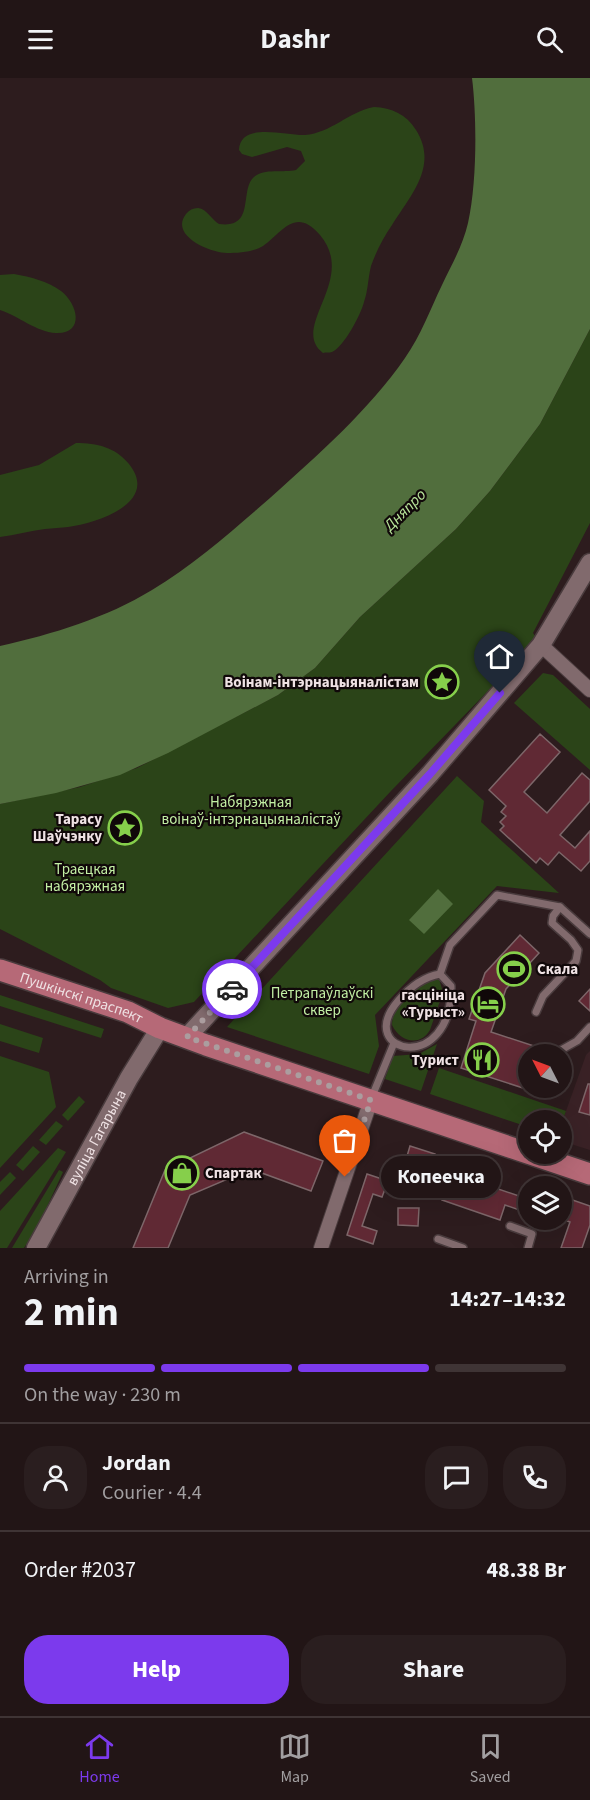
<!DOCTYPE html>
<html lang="en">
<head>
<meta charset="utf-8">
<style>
	body { margin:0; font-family:"Source Sans 3",sans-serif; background:#2a1e1f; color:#f1f3f6; height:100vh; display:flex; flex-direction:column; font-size:22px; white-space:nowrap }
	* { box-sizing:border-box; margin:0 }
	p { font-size:20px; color:#a29fa1 }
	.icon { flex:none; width:33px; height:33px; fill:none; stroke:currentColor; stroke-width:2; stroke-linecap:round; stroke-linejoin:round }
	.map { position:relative; height:1170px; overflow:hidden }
	.sheet { display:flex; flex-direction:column; background:#221516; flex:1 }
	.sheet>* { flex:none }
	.needle { width:39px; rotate:312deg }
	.tools { position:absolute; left:518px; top:966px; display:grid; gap:12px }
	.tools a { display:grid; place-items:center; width:54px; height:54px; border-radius:50%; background:#221516; box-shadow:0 6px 24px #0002,0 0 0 2px #3f3435; font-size:30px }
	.pin { position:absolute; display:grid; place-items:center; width:51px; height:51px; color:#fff; margin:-62px -26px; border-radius:50% 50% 50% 0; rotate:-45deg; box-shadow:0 0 6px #0007 }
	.pin .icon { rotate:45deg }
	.courier { position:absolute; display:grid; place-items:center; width:60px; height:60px; margin:-30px; border:4px solid #7c3aed; border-radius:50%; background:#fff; color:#222; box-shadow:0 2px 8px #0007 }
	.bubble { position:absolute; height:42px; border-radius:21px; background:#221516; box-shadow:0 6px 24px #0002,0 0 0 2px #3f3435; font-size:20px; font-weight:700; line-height:42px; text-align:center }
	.headline em { font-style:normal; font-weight:700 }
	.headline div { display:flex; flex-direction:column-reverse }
	.headline { display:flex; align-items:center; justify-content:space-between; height:102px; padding:0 24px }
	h1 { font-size:39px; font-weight:700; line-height:45px }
	.bar { display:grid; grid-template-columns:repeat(4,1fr); gap:9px 6px; align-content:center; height:72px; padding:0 24px }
	.bar i { height:8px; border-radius:4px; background:#3f3435 }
	.bar .selected { background:#7c3aed }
	.bar p { grid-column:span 4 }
	.line { display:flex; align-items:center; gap:15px; padding:0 24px; border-top:2px solid #3f3435 }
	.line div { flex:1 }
	.round { display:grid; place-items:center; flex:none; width:63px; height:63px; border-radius:24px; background:#2a1e1f }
	.cta { display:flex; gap:12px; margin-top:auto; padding:12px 24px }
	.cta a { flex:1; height:69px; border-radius:24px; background:#7c3aed; color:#fff; font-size:24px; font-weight:700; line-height:69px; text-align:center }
	.cta a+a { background:#2a1e1f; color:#f1f3f6 }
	header { display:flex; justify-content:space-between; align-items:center; height:78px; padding:0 24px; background:#221516; font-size:27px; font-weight:700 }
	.tab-bar { display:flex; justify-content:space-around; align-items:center; height:84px; border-top:2px solid #3f3435; background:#221516; font-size:16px; color:#a29fa1 }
	.tab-bar a { display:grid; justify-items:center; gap:3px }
	.tab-bar .selected { color:#7c3aed }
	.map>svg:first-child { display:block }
</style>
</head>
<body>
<header><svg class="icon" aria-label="menu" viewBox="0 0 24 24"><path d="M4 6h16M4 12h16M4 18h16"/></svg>Dashr<svg class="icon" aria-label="search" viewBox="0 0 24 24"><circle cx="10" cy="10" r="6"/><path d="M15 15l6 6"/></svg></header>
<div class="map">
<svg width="590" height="1170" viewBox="0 0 590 1170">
	<rect width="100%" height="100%" fill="#2d1c1e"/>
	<path fill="#3a2226" d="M590,973V1072L561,1063V1047L586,977Z"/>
	<g fill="#2b4418">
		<path d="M374,29C392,30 406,36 416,52C439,88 410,118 392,147C383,160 376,174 371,188C368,200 368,213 364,224C361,236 344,269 332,274C329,275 326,274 323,275C289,249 358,202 320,157C295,128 282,155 263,168C253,174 239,175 227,175C211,175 169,158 186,136C189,132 193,130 198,130C207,131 212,142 219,146C256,151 239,112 254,99C264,90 284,95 296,92L305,83L301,73L287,69L252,79L242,76L239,72C240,43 287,58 305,57C331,55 348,34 374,29Z"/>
		<path d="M14,196C31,199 47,203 61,213C78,226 85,256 56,255C36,254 19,238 0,232V197Z"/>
		<path d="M590,251V445L533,555L535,558L519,581L391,713L194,924L168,930L111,910L100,902L0,851V726L80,709L137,690L278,617L315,590L360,539L456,451L490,413L540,346Z"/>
		<path d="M76,365C97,365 115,369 129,386C160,425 97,445 68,449C61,450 53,450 45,451C30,453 15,457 0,459V397L39,387Z"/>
		<path d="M543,595L553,597L590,631V692L514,625Z"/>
		<path d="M457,698L484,723L481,744L559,815L497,808L375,937L379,968L369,996L227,949Z"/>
		<path d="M435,899L439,901L443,914L430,952C420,969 400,964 392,947C392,925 418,909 435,899Z"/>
		<path d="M0,917L104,951L101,960L0,928Z"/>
		<path d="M0,946L43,960L39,975L0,963Z"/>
		<path d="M437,966L421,1013L385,1001L393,978L419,976Z"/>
		<path d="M0,978L49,994L56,1029L0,1090Z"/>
		<path d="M439,990L566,1033L561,1047V1042H528V1049L430,1016Z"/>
		<path d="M79,1018L85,1024L68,1043L62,1037Z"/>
		<path d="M56,1043L63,1048L46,1067L39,1062Z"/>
		<path d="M33,1068L40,1074L23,1093L16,1087Z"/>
		<path d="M58,1070L66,1074L7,1170H0V1133Z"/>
		<path d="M59,1092L63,1094L39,1146L24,1170H12Z"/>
		<path d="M10,1094L16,1100L0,1117V1104Z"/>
	</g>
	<g fill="#516e3d">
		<path d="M472,0H590V251L540,346L490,413L456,451L360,539L315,590L278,617L168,675L120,697L56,715L0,726V568C53,556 106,540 152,512C195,486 233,452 270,420C318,377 369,332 405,280C421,257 430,232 442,207C452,186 463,167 468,145C477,105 477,40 472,0Z"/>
		<path d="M438,811L453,826L424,856L409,842Z"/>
	</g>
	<g fill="#602934" stroke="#7d6669" stroke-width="1.5">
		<path d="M442,596L450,606L441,614L433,604Z"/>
		<path d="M540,656L560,674L524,714L547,735L582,695L590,702V723L560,757L575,770L590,753V783L581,793L559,774L548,787L540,780L536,785L500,752L504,748L500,744L506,738L501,734L506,728L489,712Z"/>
		<path d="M520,857L539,875L506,911L491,954L537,969L535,976H528V996L523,1010L461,990L476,943L469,941L485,895Z"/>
		<path d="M590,911V933L579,923Z"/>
		<path d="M588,1006H590V1037L579,1034Z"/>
		<path d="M244,1054L323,1083L311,1113L251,1091L190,1117L168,1170H133L165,1092Z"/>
		<path d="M410,1068L435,1076L430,1093L405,1085Z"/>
		<path d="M451,1095L528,1121V1135L505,1127L500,1142L442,1122Z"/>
		<path d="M367,1096L388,1103L382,1119L373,1116L362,1148L377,1153L373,1166L347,1157Z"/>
		<path d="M561,1118L590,1128V1147L582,1170H561L570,1144L561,1141Z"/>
		<path d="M398,1130H419L418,1148L398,1147Z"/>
	</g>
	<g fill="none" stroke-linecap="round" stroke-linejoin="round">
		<g stroke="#493b3d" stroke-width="10">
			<g id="lane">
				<path d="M440,896L451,908C453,998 353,976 398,923C409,910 423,899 440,896Z"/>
				<path d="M440,896L450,867L497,817L560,829L590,856"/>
				<path d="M536,934L543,918L576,883L578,872L571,862L552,845L553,838L560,829"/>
				<path d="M561,972L577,963L590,949"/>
				<path d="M371,1021L394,965"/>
				<path d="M510,1148L532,1156L528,1170"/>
				<path d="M438,1161L463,1170"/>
			</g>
		</g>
		<g stroke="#493b3d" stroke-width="16">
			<g id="street">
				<path d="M541,567L590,612"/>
				<path d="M321,1170L371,1022"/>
			</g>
		</g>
		<g stroke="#493b3d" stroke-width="21">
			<g id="secondary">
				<path d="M187,959L430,696L541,567L590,485"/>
				<path id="s1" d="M36,1170L129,1000L160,950"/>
			</g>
		</g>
		<g stroke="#493b3d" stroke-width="24">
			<g id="primary">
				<path id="s2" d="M0,892L128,934L160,950L206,967L590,1096"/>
			</g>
		</g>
		<use href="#lane" stroke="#816a6d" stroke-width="7"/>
		<use href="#street" stroke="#816a6d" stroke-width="14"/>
		<use href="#secondary" stroke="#816a6d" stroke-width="18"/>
		<use href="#primary" stroke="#b66977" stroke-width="21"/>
	</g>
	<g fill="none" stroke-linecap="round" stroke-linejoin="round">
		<path stroke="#ab9d9f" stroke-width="6" stroke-dasharray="0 10.8" d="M232,911L187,959L371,1022L345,1099"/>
		<path stroke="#7c3aed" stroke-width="8" d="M232,911L430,696L500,615"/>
	</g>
	<defs>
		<g id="sight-ring" transform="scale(1.725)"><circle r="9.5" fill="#100809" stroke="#86cf4b" stroke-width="1.5"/><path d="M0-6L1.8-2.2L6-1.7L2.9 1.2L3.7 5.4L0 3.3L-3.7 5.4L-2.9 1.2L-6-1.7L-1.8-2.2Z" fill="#86cf4b"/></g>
		<g id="stadium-ring" transform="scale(1.725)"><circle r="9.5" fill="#100809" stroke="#86cf4b" stroke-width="1.5"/><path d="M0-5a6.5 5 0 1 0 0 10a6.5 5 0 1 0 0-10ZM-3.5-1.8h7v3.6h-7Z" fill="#86cf4b"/></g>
		<g id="hotel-ring" transform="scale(1.725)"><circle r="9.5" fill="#100809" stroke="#86cf4b" stroke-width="1.5"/><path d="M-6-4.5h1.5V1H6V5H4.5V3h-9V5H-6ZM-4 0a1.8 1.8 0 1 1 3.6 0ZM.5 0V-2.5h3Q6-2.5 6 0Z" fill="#86cf4b"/></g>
		<g id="restaurant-ring" transform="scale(1.725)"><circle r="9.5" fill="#100809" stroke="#86cf4b" stroke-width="1.5"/><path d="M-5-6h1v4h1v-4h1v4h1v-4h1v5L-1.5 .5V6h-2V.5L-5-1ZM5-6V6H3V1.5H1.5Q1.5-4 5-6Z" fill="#86cf4b"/></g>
		<g id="shop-ring" transform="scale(1.725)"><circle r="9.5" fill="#100809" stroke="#86cf4b" stroke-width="1.5"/><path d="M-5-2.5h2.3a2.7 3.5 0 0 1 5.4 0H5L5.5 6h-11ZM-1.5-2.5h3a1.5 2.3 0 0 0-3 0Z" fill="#86cf4b"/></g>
	</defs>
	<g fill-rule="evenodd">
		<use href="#sight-ring" x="442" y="604"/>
		<use href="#sight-ring" x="125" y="750"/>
		<use href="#stadium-ring" x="514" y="891"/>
		<use href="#hotel-ring" x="488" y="926"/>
		<use href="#restaurant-ring" x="482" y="982"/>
		<use href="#shop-ring" x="182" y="1095"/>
	</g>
	<g text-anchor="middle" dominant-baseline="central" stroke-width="4.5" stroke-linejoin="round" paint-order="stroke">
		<g font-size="15" font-weight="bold" fill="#efe2e4" stroke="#100809" text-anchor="end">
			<text x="419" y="604">Воінам-інтэрнацыяналістам</text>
			<text x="102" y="741">Тарасу<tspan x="102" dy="17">Шаўчэнку</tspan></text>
			<text x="537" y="891" text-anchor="start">Скала</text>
			<text x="465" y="917">гасцініца<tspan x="465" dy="17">«Турыст»</tspan></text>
			<text x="459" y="982">Турист</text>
			<text x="205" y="1095" text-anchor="start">Спартак</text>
		</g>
		<g font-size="15" fill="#c2efa4" stroke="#100809">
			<text x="251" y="724">Набярэжная<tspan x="251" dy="17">воінаў-інтэрнацыяналістаў</tspan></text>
			<text x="85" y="791">Траецкая<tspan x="85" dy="17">набярэжная</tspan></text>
			<text x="322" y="915">Петрапаўлаўскі<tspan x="322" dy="17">сквер</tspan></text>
		</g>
		<g font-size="15" fill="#efe2e4" stroke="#100809">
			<text stroke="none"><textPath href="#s2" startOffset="86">Пушкінскі праспект</textPath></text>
			<text stroke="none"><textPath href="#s1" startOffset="126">вуліца Гагарына</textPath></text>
		</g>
		<g font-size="16" font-style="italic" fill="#b9e69b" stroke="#100809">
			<text transform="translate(405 432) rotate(-45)">Дняпро</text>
		</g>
	</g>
</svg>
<div class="tools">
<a><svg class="needle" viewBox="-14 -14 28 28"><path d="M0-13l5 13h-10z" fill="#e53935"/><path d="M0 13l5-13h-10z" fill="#a29fa1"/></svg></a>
<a><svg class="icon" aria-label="locate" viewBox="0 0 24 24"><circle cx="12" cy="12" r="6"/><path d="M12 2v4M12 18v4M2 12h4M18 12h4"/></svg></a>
<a><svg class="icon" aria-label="layers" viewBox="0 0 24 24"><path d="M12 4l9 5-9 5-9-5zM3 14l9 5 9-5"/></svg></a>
</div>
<div class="pin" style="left:345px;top:1099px;background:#ea580c"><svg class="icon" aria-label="bag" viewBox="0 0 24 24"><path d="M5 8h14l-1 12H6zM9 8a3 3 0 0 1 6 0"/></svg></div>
<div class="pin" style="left:500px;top:615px;background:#1f2937"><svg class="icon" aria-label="home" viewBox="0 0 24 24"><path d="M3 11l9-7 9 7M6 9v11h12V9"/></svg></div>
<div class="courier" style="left:232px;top:911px"><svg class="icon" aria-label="car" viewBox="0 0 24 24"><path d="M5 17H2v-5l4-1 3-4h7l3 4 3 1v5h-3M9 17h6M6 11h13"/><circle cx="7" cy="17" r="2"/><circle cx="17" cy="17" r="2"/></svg></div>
<div class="bubble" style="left:381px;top:1078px;width:120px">Копеечка</div>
</div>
<section class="sheet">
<div class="headline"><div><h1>2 min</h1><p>Arriving in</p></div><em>14:27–14:32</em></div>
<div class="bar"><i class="selected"></i><i class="selected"></i><i class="selected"></i><i></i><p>On the way · 230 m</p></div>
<div class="line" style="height:108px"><a class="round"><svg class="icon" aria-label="person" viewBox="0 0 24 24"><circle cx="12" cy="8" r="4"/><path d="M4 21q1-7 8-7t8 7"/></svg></a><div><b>Jordan</b><p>Courier · 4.4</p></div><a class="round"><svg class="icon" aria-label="chat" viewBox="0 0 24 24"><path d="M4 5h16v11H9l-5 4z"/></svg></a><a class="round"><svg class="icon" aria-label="phone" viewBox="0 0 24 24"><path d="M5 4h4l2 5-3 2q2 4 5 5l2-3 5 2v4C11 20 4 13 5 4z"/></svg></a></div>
<div class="line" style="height:78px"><div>Order #2037</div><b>48.38 Br</b></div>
<div class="cta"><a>Help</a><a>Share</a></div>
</section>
<nav class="tab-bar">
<a class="selected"><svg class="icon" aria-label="home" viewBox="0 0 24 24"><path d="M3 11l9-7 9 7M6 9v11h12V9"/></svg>Home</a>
<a><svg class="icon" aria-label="map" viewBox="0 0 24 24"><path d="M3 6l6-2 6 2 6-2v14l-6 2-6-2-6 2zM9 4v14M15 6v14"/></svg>Map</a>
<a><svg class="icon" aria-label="saved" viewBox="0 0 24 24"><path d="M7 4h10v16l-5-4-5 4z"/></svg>Saved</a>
</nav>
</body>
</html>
